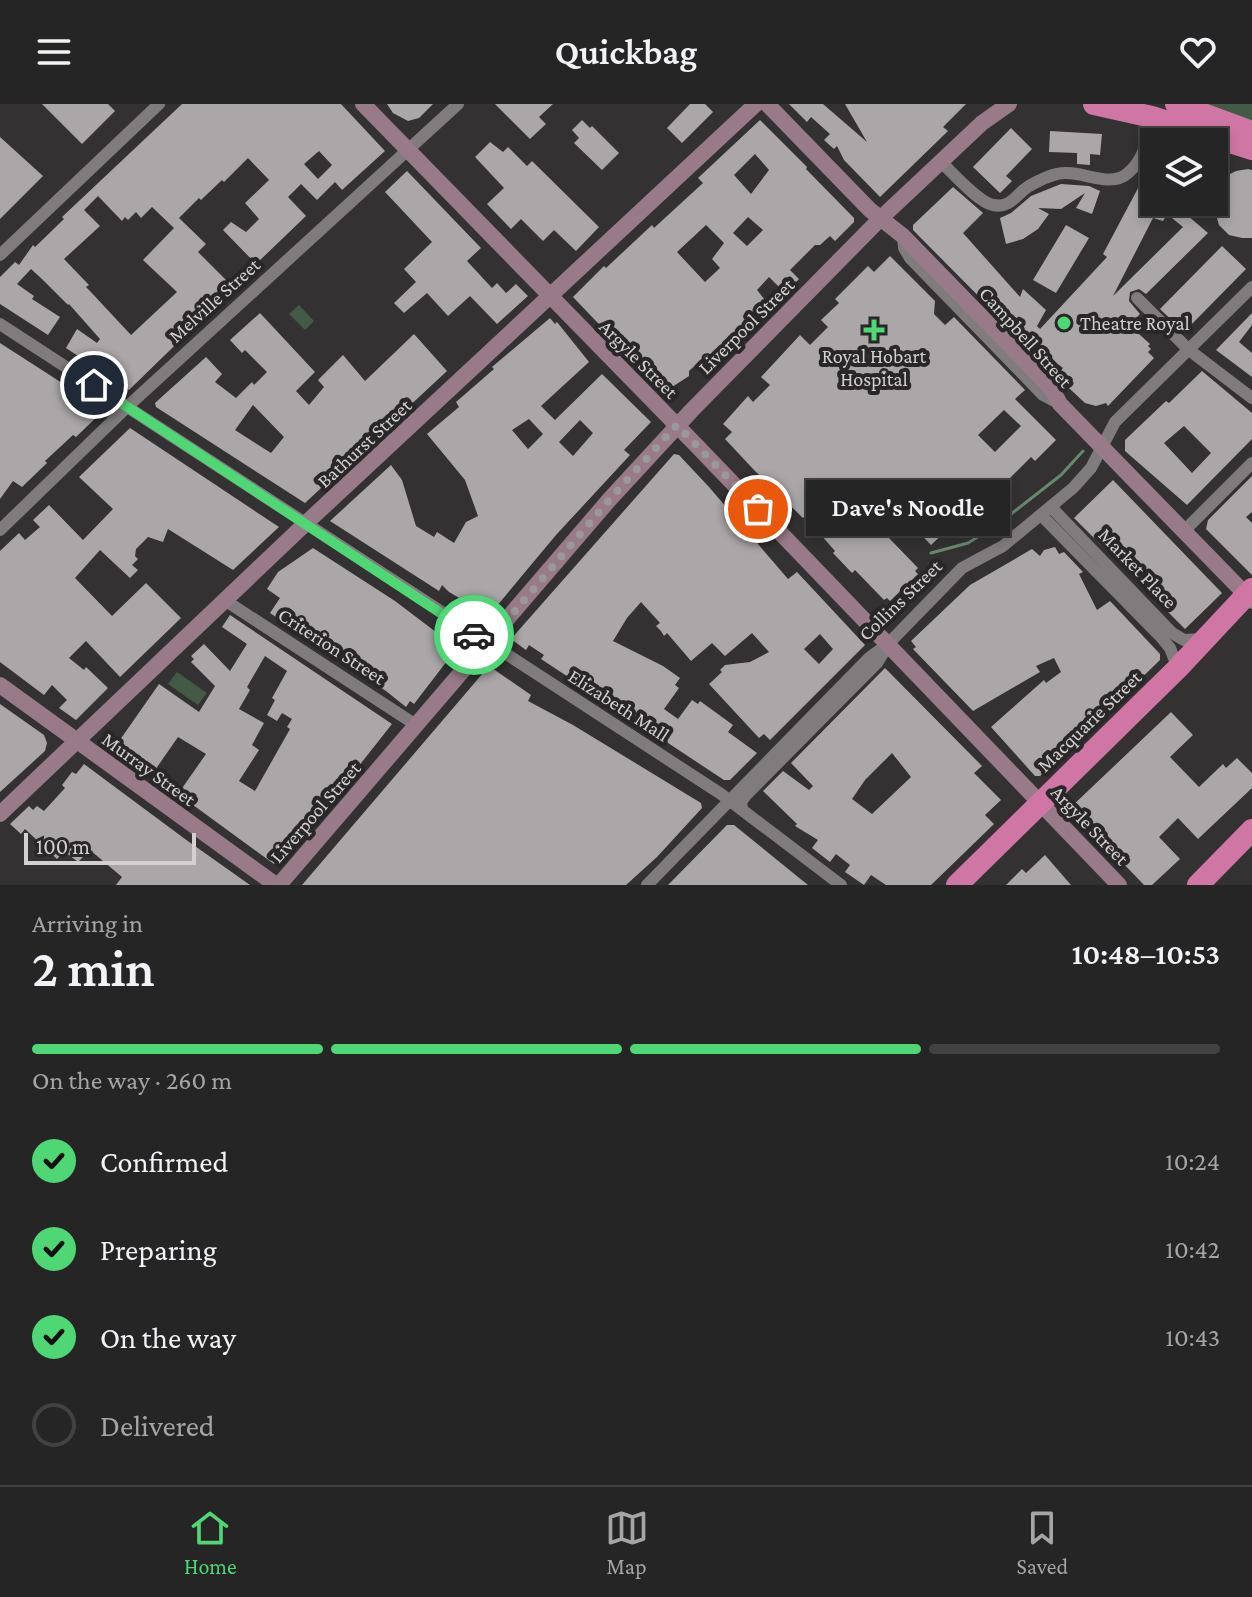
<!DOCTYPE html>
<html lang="en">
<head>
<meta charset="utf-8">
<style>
	body { margin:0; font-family:"Crimson Pro",serif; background:#2e2d2e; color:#f1f3f6; height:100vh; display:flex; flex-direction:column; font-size:30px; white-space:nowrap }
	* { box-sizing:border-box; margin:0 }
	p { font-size:26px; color:#a4a5a7 }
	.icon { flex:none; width:44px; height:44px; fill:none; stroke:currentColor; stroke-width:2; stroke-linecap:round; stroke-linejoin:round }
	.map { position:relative; height:781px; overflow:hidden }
	.panel { display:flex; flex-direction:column; background:#262526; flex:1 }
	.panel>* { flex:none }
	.tools { position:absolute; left:1140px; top:24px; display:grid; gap:16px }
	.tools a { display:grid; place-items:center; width:88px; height:88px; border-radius:0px; background:#262526; box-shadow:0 4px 12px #0003,0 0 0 2px #424243; font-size:40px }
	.scale { position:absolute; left:24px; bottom:20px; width:172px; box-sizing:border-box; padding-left:8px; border:4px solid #d2d0d1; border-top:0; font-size:22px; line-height:28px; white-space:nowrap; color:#d2d0d1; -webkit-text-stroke:6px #2a2728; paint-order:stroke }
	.pin { position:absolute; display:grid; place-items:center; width:68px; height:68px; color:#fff; margin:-34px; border:4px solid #fff; border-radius:50%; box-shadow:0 2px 8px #0007 }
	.courier { position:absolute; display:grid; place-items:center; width:80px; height:80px; margin:-40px; border:6px solid #4fd675; border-radius:50%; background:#fff; color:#222; box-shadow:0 2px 10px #0007 }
	.bubble { position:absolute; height:56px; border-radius:0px; background:#262526; box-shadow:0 4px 12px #0003,0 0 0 2px #424243; font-size:26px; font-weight:600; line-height:56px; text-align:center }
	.summary em { font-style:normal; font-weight:600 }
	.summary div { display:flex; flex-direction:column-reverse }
	.summary { display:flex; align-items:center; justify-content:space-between; height:136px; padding:0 32px }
	h1 { font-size:52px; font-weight:600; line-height:60px }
	.bar { display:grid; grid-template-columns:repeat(4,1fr); gap:12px 8px; align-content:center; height:96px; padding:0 32px }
	.bar i { height:10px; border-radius:6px; background:#424243 }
	.bar .selected { background:#4fd675 }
	.bar p { grid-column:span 4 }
	ol { padding:0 32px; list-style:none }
	li { display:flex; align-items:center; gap:24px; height:88px }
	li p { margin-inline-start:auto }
	li .icon { padding:8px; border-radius:50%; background:#4fd675; color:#111; stroke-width:4 }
	li:last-child { color:#a4a5a7 }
	li i { width:44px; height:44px; border:4px solid #424243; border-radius:50% }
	header { display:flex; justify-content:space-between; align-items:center; height:104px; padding:0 32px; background:#262526; font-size:36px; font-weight:600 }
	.menu { display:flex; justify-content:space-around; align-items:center; height:112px; border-top:2px solid #424243; background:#262526; font-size:22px; color:#a4a5a7 }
	.menu a { display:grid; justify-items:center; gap:4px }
	.menu .selected { color:#4fd675 }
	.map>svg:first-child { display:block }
</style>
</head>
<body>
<header><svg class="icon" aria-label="menu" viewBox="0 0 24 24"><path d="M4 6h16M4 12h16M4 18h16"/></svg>Quickbag<svg class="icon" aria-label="heart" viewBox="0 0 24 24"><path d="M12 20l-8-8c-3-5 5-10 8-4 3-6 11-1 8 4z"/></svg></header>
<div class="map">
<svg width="1252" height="781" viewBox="0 0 1252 781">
	<rect width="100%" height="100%" fill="#333132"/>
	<g fill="#425a46">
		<path d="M1197,0H1252V17Z"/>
		<path d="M299,201L314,217L305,226L289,210Z"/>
		<path d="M177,568L207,589L198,601L168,580Z"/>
	</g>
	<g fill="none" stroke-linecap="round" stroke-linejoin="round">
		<path stroke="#68886d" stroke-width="3" d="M931,449L968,439L997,421L1061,371L1083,347"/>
	</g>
	<g fill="#aba7a9" fill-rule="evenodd">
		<path d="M42,0H108L115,7L82,40Z"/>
		<path d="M182,0H341L385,47L342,86L335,78L317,96L301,80L288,93L306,112L256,160L223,126L231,118L246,128L259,115L245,99L269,76L248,54L224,78L222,76L201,96L199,94L179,114L206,140L198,148L235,185L207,216L204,213L129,286L66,244L77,225L97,239L100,235L69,200L68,201L42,175L31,165L17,180L34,192L32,195L60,213L48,231L0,200V173L15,158L19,161L33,141L35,143L64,115L62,113ZM319,47L332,61L318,75L304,60ZM98,92L122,117L125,113L128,116L136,108L141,114L152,103L174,124L143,156L177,188L131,231L89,186L86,183L89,181L64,155L100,122L84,106Z"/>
		<path d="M387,0H433L419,14L408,17L393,9Z"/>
		<path d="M495,0H553L539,13L546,20L530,35Z"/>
		<path d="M690,0H705L713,8L682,39L667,24Z"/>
		<path d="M789,0H823L867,38L845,0H966L943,23L948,27L880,93L844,56L837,42L834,45L824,36L830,30L811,13L807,18Z"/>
		<path d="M582,16L590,24L592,22L619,49L602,66L574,39L579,34L572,26Z"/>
		<path d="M760,16L807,63L806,65L854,114V118L835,137L830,132L820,141H815L790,166L799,175L785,189L769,173L757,186L772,205L713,258L706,251L689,267V272L672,283L644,255L638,261L573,193L604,162L606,164L652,121L654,124L703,79L698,74ZM755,50L769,66L751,90L734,71ZM748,113L763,126L747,142L733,129ZM706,121L724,139L712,155L720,164L705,178L677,148Z"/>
		<path d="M1011,24L1032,45L1006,72L1012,77L1000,89L973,63Z"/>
		<path d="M1050,27L1102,30L1100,51L1090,50V61L1077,60V49L1049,48Z"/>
		<path d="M0,33L43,72L0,115Z"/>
		<path d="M490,38L503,48L508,43L527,62L532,57L599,123L576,147L554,126L543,137L521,115L511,125L487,100L504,84L475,53Z"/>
		<path d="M1154,54V98H1194L1187,111L1208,129L1146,190L1139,185L1130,188L1129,197L1140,210L1129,221L1150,240L1148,242L1151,245L1148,248L1154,254L1108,302L1106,299L1096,302L1085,299L1056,272L1063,264L1050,254L1045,259L1025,241L1037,229L1017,231L913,126V121L953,83L983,109L963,129L1020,193L1023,185L1046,206L1037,222L1040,225L1107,153L1103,150ZM1167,110L1183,123L1113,192L1153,114L1163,117Z"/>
		<path d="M1248,65L1252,66V134H1242L1229,131L1219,121L1212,98L1214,78L1236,67Z"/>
		<path d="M407,67L481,144L467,157L492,184L497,179L506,189L516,180L528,192L497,220L470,192L448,212L427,189L404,209L394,199L416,178L404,165L432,138L385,88Z"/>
		<path d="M1061,80L1089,82L1100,87L1092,110L1076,104L1085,89L1061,105L1038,104L1049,110L1038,125L1023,135L1006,140L1000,114L1011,109L1031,92Z"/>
		<path d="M1066,121L1089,134L1056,189L1033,176Z"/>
		<path d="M1222,142L1246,165L1184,228L1160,205Z"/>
		<path d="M890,152L935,197L934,210L945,221L954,213L1025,286L1015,295L1056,336L1035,357L1031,353L954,430L949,424L931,441L910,419L914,415L897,398L877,417L892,431L889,434L918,464L915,467L918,470L890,497L887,494L884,496L855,466L852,469L833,449L835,447L821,431L818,426L821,424L807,410L803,414L755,367L725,335L732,328L723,320L748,292L753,298L770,281L761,273L800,231L810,241L828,223L821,216L839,199L835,195L868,162L874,168ZM1004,306L1021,322L995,348L978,331Z"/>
		<path d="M260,209L315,268L296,287L309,301L324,283L318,276L343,251L365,277L414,230L447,267L305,399L156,303L155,299L206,253L222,270L215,278L236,294L252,278L254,281L267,268L245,246L242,249L230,236ZM253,301L284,333L271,349L235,326Z"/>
		<path d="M1252,209V221L1239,238L1252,249V273L1216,246Z"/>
		<path d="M550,214L555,220L557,218L589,258L541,302L555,316L602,270L651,318L624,346L630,351L556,431L496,503L482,507L449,488L442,481L439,487L330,417L391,361L402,376L416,422L434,433L437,428L454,439L466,418L478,412L465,376L427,330L459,303L456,298L494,265L492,263ZM529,315L543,330L528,345L512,326ZM580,316L593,329L573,352L559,338Z"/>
		<path d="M0,239L104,306L76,333L73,331L45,357L47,359L22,383L13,377L0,395Z"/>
		<path d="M1202,267L1252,309V335L1187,401L1125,347V336L1166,297L1169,299ZM1184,322L1211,349L1192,369L1164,339Z"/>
		<path d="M130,324L279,423L233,466L168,425L163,438L148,433L136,445L135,452L138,455L132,461L138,466L130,474L100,446L75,474L112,512L146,479L181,514L120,573L86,537L69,554L84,566L86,563L108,584L76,616L59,604L67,596L52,581L44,591L0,558V447L19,429L25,436L40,423L33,416L49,401L83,436L113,405L79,373Z"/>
		<path d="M674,350L679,351L709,383L788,475L797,468L865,541L770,636L764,630L759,634L709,580L722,568L720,566L725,561L750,558L769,548L752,529L725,552L712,539L691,557L667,529L664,532L661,527L656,522L660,519L641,498L627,514L613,537L663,562L680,574L675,581L679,584L664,605L678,615L692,596L698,600L700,597L733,621L728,628L757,649L730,676H724L541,555L544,551L529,541L526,546L511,535ZM820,530L833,545L819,560L804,545Z"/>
		<path d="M1252,372V408L1246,413L1252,419V471L1206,425L1208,416Z"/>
		<path d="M1113,376L1222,489L1185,525L1074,414Z"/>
		<path d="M1055,443L1059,450L1064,448L1083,468L1079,470L1097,506L1110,497L1160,550V556L1040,672H1035L991,623L1044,576L1046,579L1061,568L1054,554L1036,562L1040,568L973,607L913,545L916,543L911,537L970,481L1032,445L1040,452L1044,446Z"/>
		<path d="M313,444L395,497L457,544L414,600L410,597L406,603L386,587L270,509L280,494L267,485L278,468Z"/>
		<path d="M230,511L392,620L343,682L327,696L274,760L178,690L206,650L178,633L153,669L115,643L159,580L199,608L215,582L191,558L194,555L191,552L204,540L230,567L247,540L222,523ZM265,552L287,567L272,594L275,596L267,611L277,617L282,609L292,615L287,623L290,625L255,687L239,677L259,646L252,641L264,619L239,605L250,586L247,583Z"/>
		<path d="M489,562L531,591L528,597L573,621L701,699L702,704L657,753L626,781H302Z"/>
		<path d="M885,564L982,662L974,669L1001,696L985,711L994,720L931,781H886L871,771L864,781L845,768L850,761L836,750L830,758L812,744L818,736L795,722L797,720L763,687L783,667L809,686L813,682L791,659ZM892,649L911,673L872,710L852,695L865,676Z"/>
		<path d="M0,600L44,631L47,639L45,647L0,688Z"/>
		<path d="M1171,608L1193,631L1170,653L1199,683L1223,660L1226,664L1237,654L1252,669V684L1198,735L1178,714L1159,733L1180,755L1152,781H1144L1070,704Z"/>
		<path d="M84,660L185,735L250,781H116L122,773L90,746L78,758L64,747L57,755L25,725L21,730L10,720L29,702L33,706L37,702L44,707L65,684L62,681L72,668L76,670Z"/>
		<path d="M727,721H734L808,781H668Z"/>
		<path d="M1045,751L1071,781H1006L1022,765L1026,769Z"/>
	</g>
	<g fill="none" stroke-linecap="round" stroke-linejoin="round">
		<g stroke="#807c7e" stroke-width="12">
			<path d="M941,58C953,69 978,98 993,101C1011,105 1017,89 1029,82C1038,77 1047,72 1057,70C1080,64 1109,86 1128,69C1143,57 1150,32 1152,13"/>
			<path d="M903,132L904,144L910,154L1043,291L1060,300"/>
			<path d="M0,151L159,0"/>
			<path d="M1137,194L1189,246L1252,294"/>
			<path d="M0,220L721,690L841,781"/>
			<path d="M1051,403L1172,529L1184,536L1203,535"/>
			<path d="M1041,411L1161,533L1170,544L1178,564"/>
			<path d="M0,426L127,303L458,0"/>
			<path d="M1184,427L1252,359"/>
			<path d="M226,497L416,621"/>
			<path d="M742,705L741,698L746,691L877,559L885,546"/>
			<path d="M647,781L870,553L888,540L962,464L1003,442L1073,384L1091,364L1115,318L1252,183"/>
		</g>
		<g stroke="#987a89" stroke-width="16">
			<path d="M363,0L695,340L1119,781"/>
			<path d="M767,0L870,106L903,132L1012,244L1051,284L1060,300L1252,497"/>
			<path d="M0,581L276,781"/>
			<path d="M0,710L305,420L756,0"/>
			<path d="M279,781L609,396L692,306L881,114L982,19L1009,0"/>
		</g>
		<g stroke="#d076a4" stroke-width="22">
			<path d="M1094,0L1152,13L1252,45"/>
			<path d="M1176,0L1252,28"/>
			<path d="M957,781L1178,564L1252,485"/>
			<path d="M1198,781L1252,726"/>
		</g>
	</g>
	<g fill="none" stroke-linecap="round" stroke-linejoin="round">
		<path stroke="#9a9899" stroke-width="8" stroke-dasharray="0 14.4" d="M474,531L488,539L609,396L677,321L758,405"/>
		<path stroke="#4fd675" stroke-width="10" d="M94,281L474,531"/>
	</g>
	<g fill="#4fd675" stroke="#2a2728" stroke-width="3">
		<circle cx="1064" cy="219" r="8"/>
		<path d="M870 214h8v8h8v8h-8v8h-8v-8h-8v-8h8z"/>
	</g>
	<g text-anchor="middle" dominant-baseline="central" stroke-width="8" stroke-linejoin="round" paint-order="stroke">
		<g font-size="20" fill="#d2d0d1" stroke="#2a2728">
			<text transform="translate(214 196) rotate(-42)">Melville Street</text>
			<text transform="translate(746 222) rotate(-45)">Liverpool Street</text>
			<text transform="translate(1026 233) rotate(48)">Campbell Street</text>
			<text transform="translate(639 255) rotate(45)">Argyle Street</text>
			<text transform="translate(364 339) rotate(-43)">Bathurst Street</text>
			<text transform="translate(1138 464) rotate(46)">Market Place</text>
			<text transform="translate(900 496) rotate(-44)">Collins Street</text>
			<text transform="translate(332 542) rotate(33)">Criterion Street</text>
			<text transform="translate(619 601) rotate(33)">Elizabeth Mall</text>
			<text transform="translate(1089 617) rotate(-44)">Macquarie Street</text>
			<text transform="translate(149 665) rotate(36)">Murray Street</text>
			<text transform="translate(315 708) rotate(-49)">Liverpool Street</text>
			<text transform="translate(1090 721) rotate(46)">Argyle Street</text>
		</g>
		<g font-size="20" fill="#d2d0d1" stroke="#2a2728" text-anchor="start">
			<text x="1080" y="219">Theatre Royal</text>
			<text x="874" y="252" text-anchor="middle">Royal Hobart<tspan x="874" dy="23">Hospital</tspan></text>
		</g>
	</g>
</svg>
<div class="tools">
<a><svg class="icon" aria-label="layers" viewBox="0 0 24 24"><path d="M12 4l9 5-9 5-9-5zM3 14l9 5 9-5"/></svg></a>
</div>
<div class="scale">100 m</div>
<div class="pin" style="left:758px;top:405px;background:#ea580c"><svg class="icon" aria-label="bag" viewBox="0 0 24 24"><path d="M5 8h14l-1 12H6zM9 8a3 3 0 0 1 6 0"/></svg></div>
<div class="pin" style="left:94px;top:281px;background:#1f2937"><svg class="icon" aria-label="home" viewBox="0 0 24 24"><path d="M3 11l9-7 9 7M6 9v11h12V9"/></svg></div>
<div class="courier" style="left:474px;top:531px"><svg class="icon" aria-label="car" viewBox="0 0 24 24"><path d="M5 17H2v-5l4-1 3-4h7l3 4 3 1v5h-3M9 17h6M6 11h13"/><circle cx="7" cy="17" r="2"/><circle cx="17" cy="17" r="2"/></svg></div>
<div class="bubble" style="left:806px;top:376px;width:204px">Dave's Noodle</div>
</div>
<section class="panel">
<div class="summary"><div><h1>2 min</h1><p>Arriving in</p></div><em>10:48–10:53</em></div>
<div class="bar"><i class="selected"></i><i class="selected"></i><i class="selected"></i><i></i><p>On the way · 260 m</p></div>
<ol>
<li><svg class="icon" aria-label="check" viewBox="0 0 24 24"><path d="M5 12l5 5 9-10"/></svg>Confirmed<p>10:24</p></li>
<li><svg class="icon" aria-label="check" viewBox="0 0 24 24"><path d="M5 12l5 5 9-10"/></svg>Preparing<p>10:42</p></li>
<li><svg class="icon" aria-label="check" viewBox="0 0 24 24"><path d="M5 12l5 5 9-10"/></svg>On the way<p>10:43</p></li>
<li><i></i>Delivered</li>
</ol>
</section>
<nav class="menu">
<a class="selected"><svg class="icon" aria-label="home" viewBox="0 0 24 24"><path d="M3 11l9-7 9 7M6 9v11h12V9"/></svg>Home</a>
<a><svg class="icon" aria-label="map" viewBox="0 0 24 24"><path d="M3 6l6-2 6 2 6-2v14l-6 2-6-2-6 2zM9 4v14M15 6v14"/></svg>Map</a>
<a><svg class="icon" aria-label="saved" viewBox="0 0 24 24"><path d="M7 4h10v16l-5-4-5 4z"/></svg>Saved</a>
</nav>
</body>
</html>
